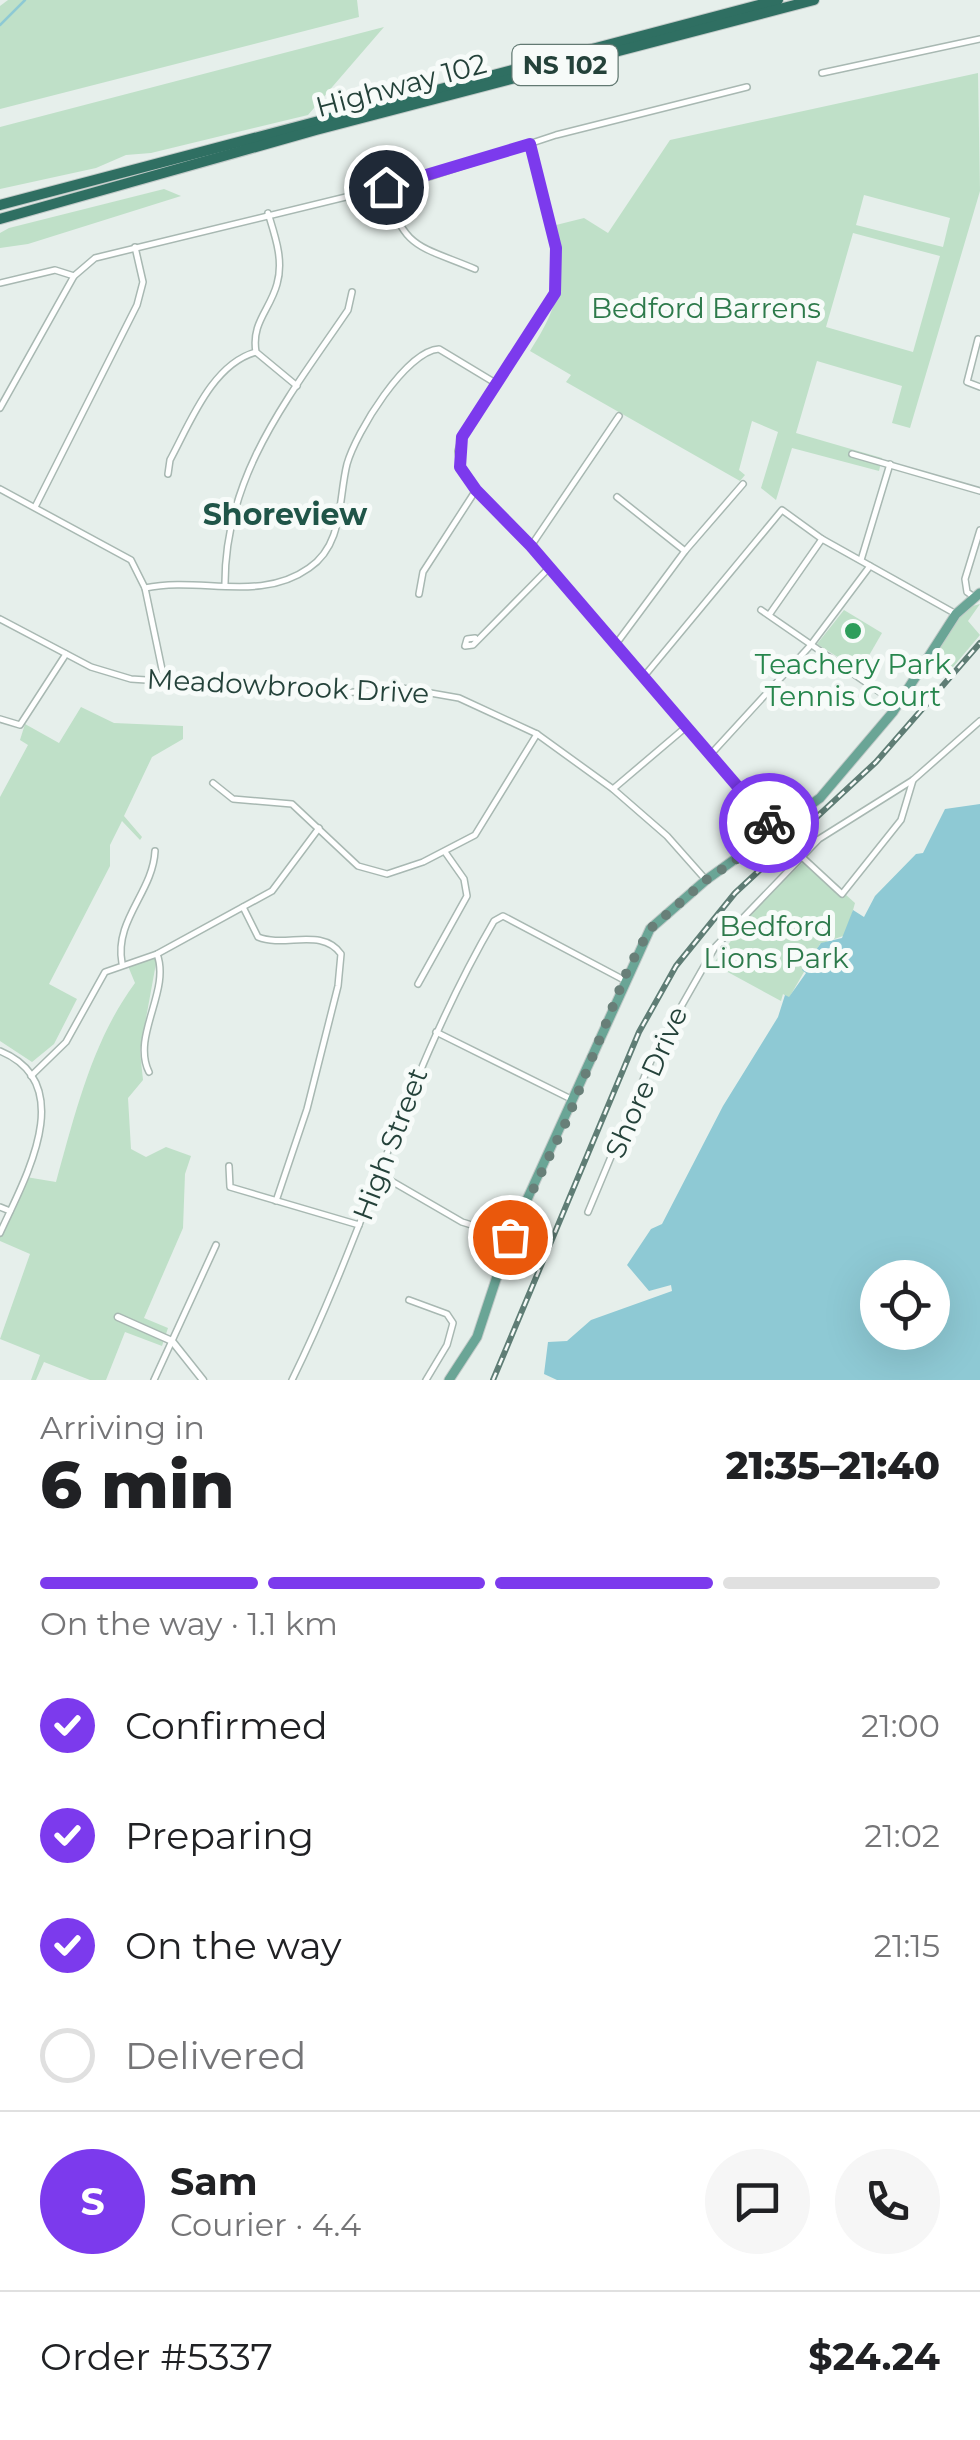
<!DOCTYPE html>
<html lang="en">
<head>
<meta charset="utf-8">
<style>
	body { margin:0; font-family:Montserrat,sans-serif; background:#f6f6f6; color:#202124; height:100vh; display:flex; flex-direction:column; font-size:38px; white-space:nowrap }
	* { box-sizing:border-box; margin:0 }
	p { font-size:32px; color:#757577 }
	.icon { flex:none; width:55px; height:55px; fill:none; stroke:currentColor; stroke-width:2; stroke-linecap:round; stroke-linejoin:round }
	.map { position:relative; height:1380px; overflow:hidden }
	.side { display:flex; flex-direction:column; background:#fff; flex:1 }
	.side>* { flex:none }
	.tools { position:absolute; left:860px; top:1260px; display:grid; gap:20px }
	.tools a { display:grid; place-items:center; width:90px; height:90px; border-radius:50%; background:#fff; box-shadow:0 10px 40px #0002; font-size:50px }
	.pin { position:absolute; display:grid; place-items:center; width:85px; height:85px; color:#fff; margin:-42px; border:5px solid #fff; border-radius:50%; box-shadow:0 2px 10px #0007 }
	.courier { position:absolute; display:grid; place-items:center; width:100px; height:100px; margin:-50px; border:8px solid #7c3aed; border-radius:50%; background:#fff; color:#222; box-shadow:0 2px 12px #0007 }
	.headline em { font-style:normal; font-weight:800 }
	.headline div { display:flex; flex-direction:column-reverse }
	.headline { display:flex; align-items:center; justify-content:space-between; height:170px; padding:0 40px }
	h1 { font-size:65px; font-weight:800; line-height:75px }
	.bar { display:grid; grid-template-columns:repeat(4,1fr); gap:15px 10px; align-content:center; height:120px; padding:0 40px }
	.bar i { height:12px; border-radius:8px; background:#e0e0e0 }
	.bar .selected { background:#7c3aed }
	.bar p { grid-column:span 4 }
	.line { display:flex; align-items:center; gap:25px; padding:0 40px; border-top:2px solid #e0e0e0 }
	.line div { flex:1 }
	.round { display:grid; place-items:center; flex:none; width:105px; height:105px; border-radius:52px; background:#f6f6f6 }
	ol { padding:0 40px; list-style:none }
	li { display:flex; align-items:center; gap:30px; height:110px }
	li p { margin-inline-start:auto }
	li .icon { padding:10px; border-radius:50%; background:#7c3aed; color:#fff; stroke-width:4 }
	li:last-child { color:#757577 }
	li i { width:55px; height:55px; border:5px solid #e0e0e0; border-radius:50% }
	.map>svg:first-child { display:block }
</style>
</head>
<body>
<div class="map">
<svg width="980" height="1380" viewBox="0 0 980 1380">
	<rect width="100%" height="100%" fill="#e6efeb"/>
	<g fill="#bfe0c8" fill-rule="evenodd">
		<path d="M8,0H357L359,17L0,109V6Z"/>
		<path d="M384,27L308,115L151,153L126,155L96,168L0,189V127Z"/>
		<path d="M978,73L980,191L910,428L892,423L902,386L817,361L796,433L882,458L879,471L792,448L776,500L761,488L778,432L752,421L739,470L745,475L740,481L566,382L571,375L530,351C557,310 568,276 556,225L584,218L608,233L670,140ZM864,195L950,218L943,247L856,225ZM853,233L940,256L913,352L826,327Z"/>
		<path d="M164,189L181,196L28,244L0,248V233L9,228Z"/>
		<path d="M980,604L968,621L980,635L953,667L942,661L944,652L937,644L965,608Z"/>
		<path d="M844,610L882,633L860,671L817,644Z"/>
		<path d="M81,707L114,723L183,726V739L152,757L124,816L142,837L140,840L122,821L110,845V866L49,984L77,999L54,1044L32,1062L0,1041V797L28,745L20,740L25,724L59,743Z"/>
		<path d="M806,859L855,903L846,935L820,944L789,998L783,994L781,1001L713,964L758,906Z"/>
		<path d="M157,958L140,1051L143,1080L128,1098L131,1149L146,1157L166,1147L191,1156L185,1174L183,1228L144,1318L168,1328L162,1346L125,1332L106,1380H90L44,1362L36,1380H31L40,1355L0,1339L30,1254L0,1241V1237L26,1177L56,1182C75,1114 92,1041 135,983L128,966Z"/>
	</g>
	<path fill="#8ec9d4" fill-rule="evenodd" d="M980,804V1380H557L544,1374L548,1342L567,1341L591,1320L672,1291L671,1285L649,1291L627,1265L651,1229L662,1224L723,1106L778,1017L785,995L789,997L806,973L802,970L821,943L842,938L853,910L864,917L875,896L916,854L923,853L945,809ZM878,1278H932V1332H878Z"/>
	<g fill="none" stroke-linecap="round" stroke-linejoin="round">
		<path stroke="#8ec9d4" stroke-width="2.5" d="M0,25L25,0"/>
		<g stroke="#a8b8b2" stroke-width="8">
			<g id="minor">
				<path d="M822,73L980,39"/>
				<path d="M530,144L557,247L555,293L462,437L458,451L461,467L476,490L531,546L775,830"/>
				<path d="M385,187C404,250 418,245 475,269"/>
				<path d="M268,213C275,236 284,260 277,284C270,310 251,323 256,352L297,386"/>
				<path d="M0,283L55,270L74,276"/>
				<path d="M978,339L967,382L980,387"/>
				<path d="M0,408L74,276L95,258L432,176L556,135L747,87"/>
				<path d="M852,454L980,491"/>
				<path d="M168,474L170,460C190,423 212,364 256,352"/>
				<path d="M0,489L131,560L145,588L164,679"/>
				<path d="M617,497L685,551"/>
				<path d="M35,507L137,305L143,282L135,247"/>
				<path d="M531,546L619,416"/>
				<path d="M861,560L890,464"/>
				<path d="M225,586C224,475 289,397 348,310L352,292"/>
				<path d="M145,588C200,576 260,603 309,568C344,544 338,500 347,464C356,432 406,351 439,349L497,384"/>
				<path d="M419,594L423,572L476,490"/>
				<path d="M974,597L967,592L965,579L980,530"/>
				<path d="M761,610L897,704"/>
				<path d="M769,615L822,539"/>
				<path d="M0,619L91,667L131,679L343,693L402,688L459,698L537,734L613,789L667,836L706,880"/>
				<path d="M475,638L467,639L465,646L473,645L548,569"/>
				<path d="M616,644L685,551L743,484"/>
				<path d="M646,674L782,510L822,539L956,614"/>
				<path d="M0,719L20,725L66,654"/>
				<path d="M711,754L810,646L870,566"/>
				<path d="M213,783L233,799L292,804L358,866L387,874L423,862L475,835L537,734"/>
				<path d="M613,789L686,727"/>
				<path d="M802,857L842,894L901,820L913,780"/>
				<path d="M243,907L258,937C285,948 322,927 341,954L338,986L307,1109L276,1201"/>
				<path d="M122,963C114,920 153,892 155,851"/>
				<path d="M418,984L467,896L464,879L445,852"/>
				<path d="M436,1032L573,1100"/>
				<path d="M0,1051C80,1084 24,1180 0,1233"/>
				<path d="M149,1072C131,1036 171,991 157,954"/>
				<path d="M31,1076L66,1042L105,972L157,954L272,891L319,828"/>
				<path d="M229,1166L230,1187L359,1225"/>
				<path d="M381,1175L462,1222L510,1237"/>
				<path d="M0,1207L10,1211"/>
				<path d="M588,1212L653,1056L715,947L819,839L913,780L980,721"/>
				<path d="M409,1300L447,1314L453,1323L447,1345L426,1380"/>
				<path d="M154,1380L216,1245"/>
				<path d="M292,1380C367,1228 408,1068 494,921L503,916L624,980"/>
			</g>
		</g>
		<g stroke="#a8b8b2" stroke-width="9">
			<path id="tertiary" d="M118,1317L172,1341L203,1380"/>
		</g>
		<g stroke="#c2cac8" stroke-width="11">
			<path id="primary" d="M449,1380L477,1337L510,1237L650,929L706,880L820,798L893,712L956,614L980,593"/>
		</g>
		<g stroke="#c2cac8" stroke-width="12">
			<g id="motorway">
				<path d="M0,205L778,0"/>
				<path d="M0,219L316,130L814,0"/>
			</g>
		</g>
		<use href="#minor" stroke="#fff" stroke-width="5"/>
		<use href="#tertiary" stroke="#fff" stroke-width="6"/>
		<use href="#primary" stroke="#6aa596" stroke-width="9"/>
		<use href="#motorway" stroke="#2f6f62" stroke-width="10"/>
		<g stroke="#5f7d75" stroke-width="6">
			<path id="rail" d="M493,1380L639,1032L676,966L735,893L876,762L980,643"/>
		</g>
		<use href="#rail" stroke="#f7fbf9" stroke-width="2.5" stroke-dasharray="8" stroke-linecap="butt"/>
	</g>
	<g fill="none" stroke-linecap="round" stroke-linejoin="round">
		<path stroke="#687f78" stroke-width="10" stroke-dasharray="0 18" d="M510,1237L567,1120L628,969L650,929L706,880L777,832L769,823"/>
		<path stroke="#7c3aed" stroke-width="12" d="M386,187L530,144L556,248L555,293L462,437L460,467L476,490L531,546L769,823"/>
	</g>
	<circle fill="#2e9e5b" stroke="#f7fbf9" stroke-width="4" cx="853" cy="631" r="10"/>
	<g text-anchor="middle" dominant-baseline="central" stroke-width="10" stroke-linejoin="round" paint-order="stroke">
		<rect fill="#f7fbf9" stroke="#637a73" stroke-width="2.5" x="512.5" y="45" width="105" height="40" rx="8"/>
		<g font-size="25" font-weight="bold" fill="#24423a">
			<text x="565" y="65">NS 102</text>
		</g>
		<g font-size="28" fill="#24423a" stroke="#f7fbf9">
			<text transform="translate(401 85) rotate(-15)">Highway 102</text>
			<text transform="translate(288 686) rotate(3)">Meadowbrook Drive</text>
			<text transform="translate(646 1082) rotate(-66)">Shore Drive</text>
			<text transform="translate(390 1144) rotate(-69)">High Street</text>
		</g>
		<g font-size="28" fill="#2d7a4b" stroke="#f7fbf9">
			<text x="706" y="308">Bedford Barrens</text>
			<text x="776" y="926">Bedford<tspan x="776" dy="32">Lions Park</tspan></text>
		</g>
		<g font-size="28" fill="#27864d" stroke="#f7fbf9">
			<text x="853" y="664">Teachery Park<tspan x="853" dy="32">Tennis Court</tspan></text>
		</g>
		<g font-size="30" font-weight="bold" fill="#1f5548" stroke="#f7fbf9">
			<text x="285" y="514">Shoreview</text>
		</g>
	</g>
</svg>
<div class="tools">
<a><svg class="icon" aria-label="locate" viewBox="0 0 24 24"><circle cx="12" cy="12" r="6"/><path d="M12 2v4M12 18v4M2 12h4M18 12h4"/></svg></a>
</div>
<div class="pin" style="left:510px;top:1237px;background:#ea580c"><svg class="icon" aria-label="bag" viewBox="0 0 24 24"><path d="M5 8h14l-1 12H6zM9 8a3 3 0 0 1 6 0"/></svg></div>
<div class="pin" style="left:386px;top:187px;background:#1f2937"><svg class="icon" aria-label="home" viewBox="0 0 24 24"><path d="M3 11l9-7 9 7M6 9v11h12V9"/></svg></div>
<div class="courier" style="left:769px;top:823px"><svg class="icon" aria-label="bike" viewBox="0 0 24 24"><circle cx="6" cy="16" r="4"/><circle cx="18" cy="16" r="4"/><path d="M6 16l4-8h5l3 8M10 8l3 8H6M13 5h3"/></svg></div>
</div>
<section class="side">
<div class="headline"><div><h1>6 min</h1><p>Arriving in</p></div><em>21:35–21:40</em></div>
<div class="bar"><i class="selected"></i><i class="selected"></i><i class="selected"></i><i></i><p>On the way · 1.1 km</p></div>
<ol>
<li><svg class="icon" aria-label="check" viewBox="0 0 24 24"><path d="M5 12l5 5 9-10"/></svg>Confirmed<p>21:00</p></li>
<li><svg class="icon" aria-label="check" viewBox="0 0 24 24"><path d="M5 12l5 5 9-10"/></svg>Preparing<p>21:02</p></li>
<li><svg class="icon" aria-label="check" viewBox="0 0 24 24"><path d="M5 12l5 5 9-10"/></svg>On the way<p>21:15</p></li>
<li><i></i>Delivered</li>
</ol>
<div class="line" style="height:180px"><b class="round" style="background:#7c3aed;color:#fff">S</b><div><b>Sam</b><p>Courier · 4.4</p></div><a class="round"><svg class="icon" aria-label="chat" viewBox="0 0 24 24"><path d="M4 5h16v11H9l-5 4z"/></svg></a><a class="round"><svg class="icon" aria-label="phone" viewBox="0 0 24 24"><path d="M5 4h4l2 5-3 2q2 4 5 5l2-3 5 2v4C11 20 4 13 5 4z"/></svg></a></div>
<div class="line" style="height:130px"><div>Order #5337</div><b>$24.24</b></div>
</section>
</body>
</html>
